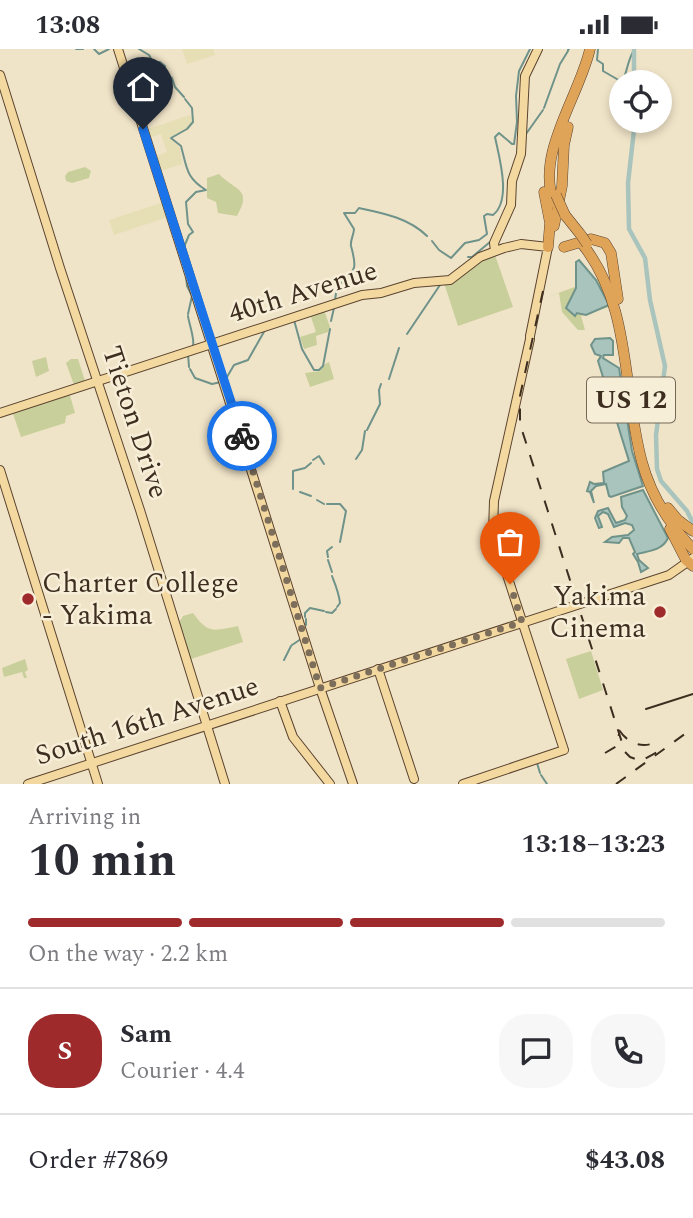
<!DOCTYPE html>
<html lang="en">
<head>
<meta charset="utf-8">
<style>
	body { margin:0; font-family:Spectral,serif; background:#f7f7f7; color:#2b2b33; height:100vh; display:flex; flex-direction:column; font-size:26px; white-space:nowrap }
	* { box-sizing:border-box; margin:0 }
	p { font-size:23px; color:#7c7c81 }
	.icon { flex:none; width:38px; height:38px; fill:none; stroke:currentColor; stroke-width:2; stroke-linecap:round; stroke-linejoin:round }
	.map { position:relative; height:735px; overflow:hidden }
	.drawer { display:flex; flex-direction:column; background:#fff; flex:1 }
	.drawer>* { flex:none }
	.fabs { position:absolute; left:609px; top:21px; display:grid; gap:14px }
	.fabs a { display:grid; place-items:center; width:63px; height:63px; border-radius:50%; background:#fff; box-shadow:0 4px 10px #0003; font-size:35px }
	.pin { position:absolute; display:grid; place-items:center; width:60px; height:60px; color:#fff; margin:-72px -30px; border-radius:50% 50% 50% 0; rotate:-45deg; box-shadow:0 0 7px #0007 }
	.pin .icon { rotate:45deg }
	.courier { position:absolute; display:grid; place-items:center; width:70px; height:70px; margin:-35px; border:5px solid #1a73e8; border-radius:50%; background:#fff; color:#222; box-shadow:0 2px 9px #0007 }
	.summary em { font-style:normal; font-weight:700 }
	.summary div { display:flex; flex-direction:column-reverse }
	.summary { display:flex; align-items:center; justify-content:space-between; height:119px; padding:0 28px }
	h1 { font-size:46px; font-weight:700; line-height:52px }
	.bar { display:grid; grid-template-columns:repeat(4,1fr); gap:10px 7px; align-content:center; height:84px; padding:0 28px }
	.bar i { height:9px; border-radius:5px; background:#e1e1e2 }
	.bar .selected { background:#9e2a2b }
	.bar p { grid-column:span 4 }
	.line { display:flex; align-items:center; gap:18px; padding:0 28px; border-top:2px solid #e1e1e2 }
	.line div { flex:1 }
	.round { display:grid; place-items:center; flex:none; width:74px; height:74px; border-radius:28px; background:#f7f7f7 }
	.status { display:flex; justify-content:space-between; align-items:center; height:49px; padding:0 35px; background:#fff; direction:ltr }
	.status svg { height:19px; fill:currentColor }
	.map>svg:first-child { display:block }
</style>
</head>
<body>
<div class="status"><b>13:08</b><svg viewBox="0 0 49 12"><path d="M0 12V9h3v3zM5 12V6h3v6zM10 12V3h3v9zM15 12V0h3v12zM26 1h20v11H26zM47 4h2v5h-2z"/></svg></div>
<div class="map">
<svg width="693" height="735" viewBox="0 0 693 735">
	<rect width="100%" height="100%" fill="#f0e4c8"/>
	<g fill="#e6deb5">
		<path d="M182,0H213L215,6L187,15Z"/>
		<path d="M190,66L192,73L187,80L170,88L180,99L182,115L157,123L153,108L167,103L161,85L147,89L145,81Z"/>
		<path d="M164,153L168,168L114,186L109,171Z"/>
	</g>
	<g fill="#c9cf9b">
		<path d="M85,118L91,122L89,129L72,134L66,132L65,127L68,123Z"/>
		<path d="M219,125C235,142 253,139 237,167L218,164L216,153L207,149V129Z"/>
		<path d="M494,203L513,258L458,277L444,234L480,210Z"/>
		<path d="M599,229L609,258L581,267L585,281H578L562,263L559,244L542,250Z"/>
		<path d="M324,261L330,278L328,283L316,287L317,296L304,300L300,288L316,283L310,265Z"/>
		<path d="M46,308L49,322L36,328L32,312Z"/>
		<path d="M71,310H78L85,332L83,334L74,336L66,314Z"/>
		<path d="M329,313L334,330L310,338L305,324L320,322L325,315Z"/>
		<path d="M69,343L75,364L66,367L65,374L21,388L12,362Z"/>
		<path d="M193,564C208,585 213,582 238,577L243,593L188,611L177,577L183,567Z"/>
		<path d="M591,602L603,641L579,650L566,610Z"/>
		<path d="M25,610L28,621L25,623L27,629H24L22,623L4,628L2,619Z"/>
	</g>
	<g fill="#a9c4bc" stroke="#6f938a" stroke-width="2">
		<path d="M579,211L596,231L609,256L586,266L577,264L575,267L566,259L576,239V213Z"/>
		<path d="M610,289L613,292V306H604L603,309L619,319L632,402L643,437L611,448L609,447L606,435L596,437L591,442L594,454L590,443L587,442L590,433L594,435L604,434L603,423L629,412L598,312L601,307L595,305L591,296L595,290Z"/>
		<path d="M643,441L668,489C662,502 648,502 637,505L639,511L648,519L641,523L638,513L633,505L635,503L629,489H623L619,494L605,493L612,488L628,486L634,481L632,476L625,474L614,478L608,465L603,463L598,467L602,478L599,479L595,469L598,462L608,459L616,474L625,471L627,467L622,458L621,448Z"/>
	</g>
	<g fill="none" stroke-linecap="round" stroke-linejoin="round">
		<g stroke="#6f938a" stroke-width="2">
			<path d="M76,0H83"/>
			<path d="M94,0L99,5L109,0"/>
			<path d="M139,0L149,6L153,13H160L165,17L166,26L172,29L175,38L184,48"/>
			<path d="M598,0L597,11L603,15V22L622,33"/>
			<path d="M568,1L569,0"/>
			<path d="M624,29C628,18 628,11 634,1"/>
			<path d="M621,38C616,47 612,59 621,68"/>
			<path d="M544,59L560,15L568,2"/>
			<path d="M623,72L628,78L633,81"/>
			<path d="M526,85L543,61"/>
			<path d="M432,192L439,201L451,209L465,194L479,191L487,185L484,167L487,165L493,166C512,151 499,108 495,88L499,84L512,95H514L517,73L516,47L519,22L530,0"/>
			<path d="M184,198L189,186L193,183L188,175L186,153L196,143L206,141C186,129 187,119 181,97L171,89L187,80L193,73L192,59L185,50"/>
			<path d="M468,208H472L490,193"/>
			<path d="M186,227L187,237L192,247L188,265"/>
			<path d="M335,251L337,238C355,221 358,222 351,197C350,191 354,186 354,180L344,164H355L359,159C383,164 409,169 427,187"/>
			<path d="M188,267C189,275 195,290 193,297"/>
			<path d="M294,271L302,300L314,321H319L323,317L330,280"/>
			<path d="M331,272L334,259"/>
			<path d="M407,285L440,236"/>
			<path d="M188,305L189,318"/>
			<path d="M190,320L195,329L212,335L221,333"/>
			<path d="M227,328L234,316L248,311L265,281"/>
			<path d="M389,330L399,299"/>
			<path d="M367,381L380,355L379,341L381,335"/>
			<path d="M356,410L362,401L365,382"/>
			<path d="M313,411L319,407L324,415"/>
			<path d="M293,440V422L305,419L311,414"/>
			<path d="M300,443L311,447"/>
			<path d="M317,451L324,455"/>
			<path d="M327,455H340L346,462L340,493"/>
			<path d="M328,508L327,502L332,498"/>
			<path d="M328,511L332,523"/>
			<path d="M332,527C336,537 339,544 340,554L337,558"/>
			<path d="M326,563L332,564L336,560"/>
			<path d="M305,568V564L310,559L324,562"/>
			<path d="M306,570V576"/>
			<path d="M292,596L301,590"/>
			<path d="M284,611L291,597"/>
			<path d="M537,714L540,724"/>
			<path d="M541,726L547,735"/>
		</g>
		<g stroke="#a9c4bc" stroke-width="4.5">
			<path d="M634,33V0"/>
			<path d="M635,72L628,134L629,180L645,209L650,251L665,317L656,386L657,420L661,432L687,462L693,474"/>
		</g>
		<g stroke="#5b4430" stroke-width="10">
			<g id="major">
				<path d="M118,0L320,639L353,735"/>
				<path d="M0,26L60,219L140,461L225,735"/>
				<path d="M495,202L494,194L511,156L512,132L521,105L525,27L538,0"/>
				<path d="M0,364L362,246L381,244L414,234L450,231L480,208L504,199L521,195L548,198L530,287"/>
				<path d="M0,421L98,735"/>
				<path d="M378,620L414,730"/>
				<path d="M280,652L293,688L330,735"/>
				<path d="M28,735L669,526L693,509"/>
				<path d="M463,735L564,701L493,483L494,452L530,290"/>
			</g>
		</g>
		<g stroke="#5b4430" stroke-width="11">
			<g id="highway">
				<path d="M544,143L550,174L548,198"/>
				<path d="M554,154C535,105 579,48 590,0"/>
				<path d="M565,166L581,186"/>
				<path d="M554,177L562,137L564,96L568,78"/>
				<path d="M583,196C632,258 622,340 642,413C651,446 670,476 693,500"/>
				<path d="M564,198L591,190L605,194L611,204L618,250"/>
				<path d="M668,459L678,471L693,482"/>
				<path d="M670,480L686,511L693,517"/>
			</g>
		</g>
		<use href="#major" stroke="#f3d9a0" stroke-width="8"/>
		<use href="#highway" stroke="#e0a458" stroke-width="10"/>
		<path stroke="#3d2e20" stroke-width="2" d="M646,660L693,645"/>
		<g stroke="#3d2e20" stroke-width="2" stroke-dasharray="12 12" stroke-linecap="butt">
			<path d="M543,242L520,347V375L625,703L630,708L641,712L663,700"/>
			<path d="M619,681C628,694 640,699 655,694"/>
			<path d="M605,704L617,697L619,685"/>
			<path d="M616,735L693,679"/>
		</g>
		<g stroke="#5b4430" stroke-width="11" stroke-linecap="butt">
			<g id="highway-bridge">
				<path d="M556,146L565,166"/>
				<path d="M581,186L587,195"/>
			</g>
		</g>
		<use href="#highway-bridge" stroke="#e0a458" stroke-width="10"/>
	</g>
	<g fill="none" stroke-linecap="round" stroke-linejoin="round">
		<path stroke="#7c6e5b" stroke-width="7" stroke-dasharray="0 12.6" d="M242,387L320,639L522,573L510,535"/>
		<path stroke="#1a73e8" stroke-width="9" d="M143,80L242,387"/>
	</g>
	<g fill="#9e2a2b" stroke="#f7eed8" stroke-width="2.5">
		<circle cx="28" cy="550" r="7"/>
		<circle cx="660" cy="563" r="7"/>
	</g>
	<g text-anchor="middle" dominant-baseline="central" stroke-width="5" stroke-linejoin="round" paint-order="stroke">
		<rect fill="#f7eed8" stroke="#756857" stroke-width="2" x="587" y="328.5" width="88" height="45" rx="5"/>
		<g font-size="26" font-weight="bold" fill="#3d2e20">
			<text x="631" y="351">US 12</text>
		</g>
		<g font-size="28" fill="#3d2e20" stroke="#f7eed8">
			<text transform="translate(303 243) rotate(-17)">40th Avenue</text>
			<text transform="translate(135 373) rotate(72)">Tieton Drive</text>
			<text transform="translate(147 672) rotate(-18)">South 16th Avenue</text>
		</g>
		<g font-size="28" fill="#3d2e20" stroke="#f7eed8" text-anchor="start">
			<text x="42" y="534">Charter College<tspan x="42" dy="32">- Yakima</tspan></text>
			<text x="646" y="547" text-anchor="end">Yakima<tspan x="646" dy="32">Cinema</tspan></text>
		</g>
	</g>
</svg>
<div class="fabs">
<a><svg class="icon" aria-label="locate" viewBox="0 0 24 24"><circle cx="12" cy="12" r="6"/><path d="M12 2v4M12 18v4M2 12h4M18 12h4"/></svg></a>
</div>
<div class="pin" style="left:510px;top:535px;background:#ea580c"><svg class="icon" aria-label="bag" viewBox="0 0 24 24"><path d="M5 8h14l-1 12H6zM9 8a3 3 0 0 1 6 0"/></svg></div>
<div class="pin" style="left:143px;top:80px;background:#1f2937"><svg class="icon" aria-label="home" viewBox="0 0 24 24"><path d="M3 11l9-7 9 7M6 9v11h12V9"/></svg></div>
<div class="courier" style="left:242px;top:387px"><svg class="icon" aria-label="bike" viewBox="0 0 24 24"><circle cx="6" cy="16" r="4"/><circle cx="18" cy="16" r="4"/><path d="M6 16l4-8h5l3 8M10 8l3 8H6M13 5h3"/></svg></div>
</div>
<section class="drawer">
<div class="summary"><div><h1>10 min</h1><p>Arriving in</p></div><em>13:18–13:23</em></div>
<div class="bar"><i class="selected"></i><i class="selected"></i><i class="selected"></i><i></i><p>On the way · 2.2 km</p></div>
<div class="line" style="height:126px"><b class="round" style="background:#9e2a2b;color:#fff">S</b><div><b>Sam</b><p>Courier · 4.4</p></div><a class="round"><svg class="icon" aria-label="chat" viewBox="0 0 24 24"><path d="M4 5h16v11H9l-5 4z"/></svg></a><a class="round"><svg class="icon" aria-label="phone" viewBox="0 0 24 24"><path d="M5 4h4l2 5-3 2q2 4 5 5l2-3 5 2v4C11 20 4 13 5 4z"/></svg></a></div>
<div class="line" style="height:91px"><div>Order #7869</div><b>$43.08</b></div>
</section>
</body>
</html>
